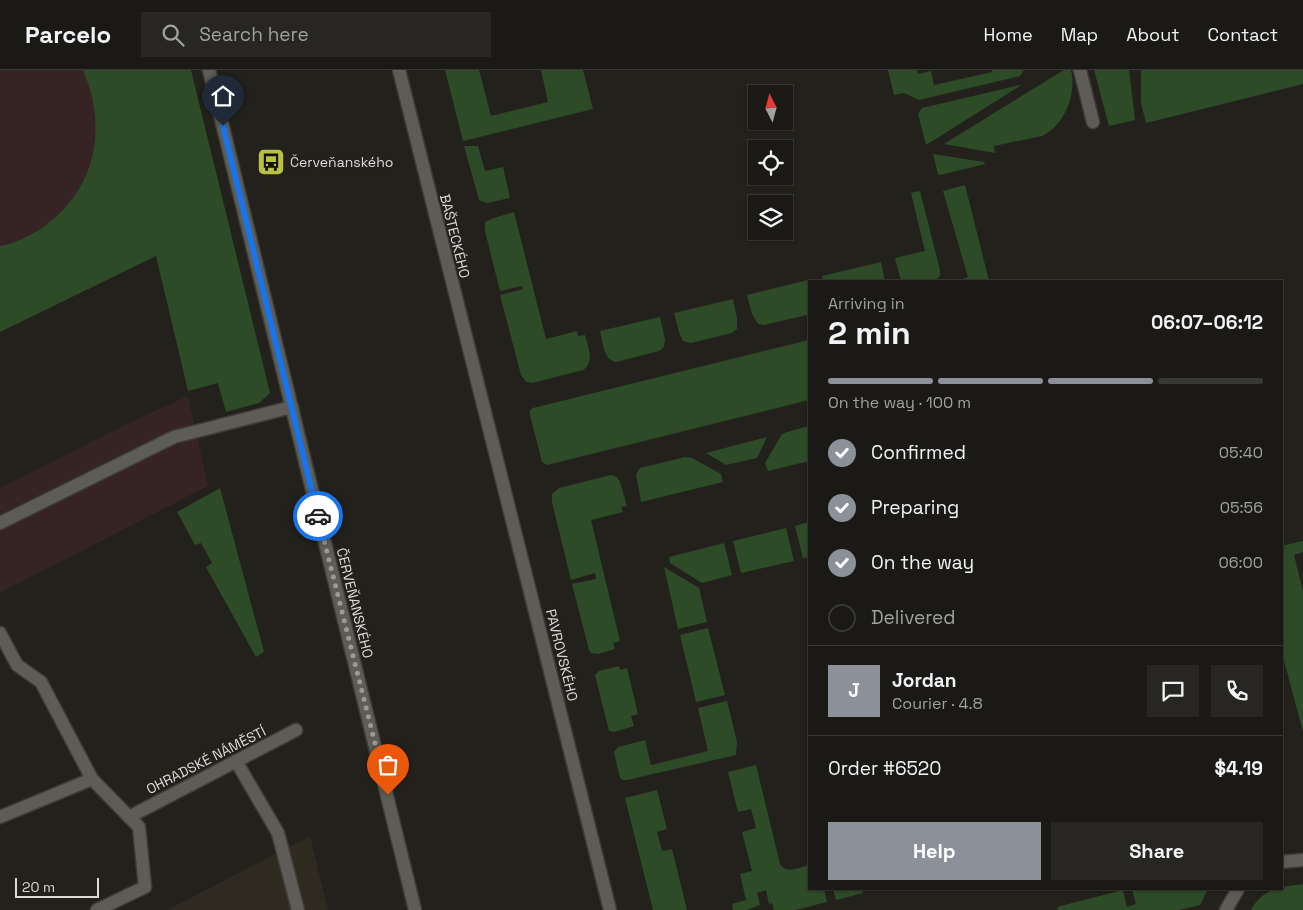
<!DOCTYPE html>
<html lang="en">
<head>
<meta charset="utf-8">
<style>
	body { margin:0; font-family:"Space Grotesk",sans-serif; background:#272622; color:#f1f3f6; height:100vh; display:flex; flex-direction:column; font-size:19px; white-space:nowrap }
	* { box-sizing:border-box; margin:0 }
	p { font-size:16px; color:#9fa0a0 }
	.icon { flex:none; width:28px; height:28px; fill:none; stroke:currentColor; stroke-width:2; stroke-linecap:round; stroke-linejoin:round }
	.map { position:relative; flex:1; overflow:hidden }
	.drawer { position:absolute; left:808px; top:210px; width:475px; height:610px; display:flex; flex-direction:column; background:#1a1915; border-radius:0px; box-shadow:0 1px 4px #0004,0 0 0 1px #383834 }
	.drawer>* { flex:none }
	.needle { width:32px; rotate:354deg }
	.buttons { position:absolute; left:748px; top:15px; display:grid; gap:10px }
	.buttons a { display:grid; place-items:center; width:45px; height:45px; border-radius:0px; background:#1a1915; box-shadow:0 1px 4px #0004,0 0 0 1px #383834; font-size:25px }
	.scale { position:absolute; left:15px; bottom:12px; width:84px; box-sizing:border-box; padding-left:5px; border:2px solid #dddbd8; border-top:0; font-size:14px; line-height:18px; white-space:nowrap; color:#dddbd8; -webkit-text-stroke:4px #23211c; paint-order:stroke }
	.pin { position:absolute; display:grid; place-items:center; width:42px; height:42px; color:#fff; margin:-51px -21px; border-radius:50% 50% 50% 0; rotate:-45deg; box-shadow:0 0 5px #0007 }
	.pin .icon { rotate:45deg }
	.courier { position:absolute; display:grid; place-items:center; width:50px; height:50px; margin:-25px; border:4px solid #1a73e8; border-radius:50%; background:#fff; color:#222; box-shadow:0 1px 6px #0007 }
	.summary em { font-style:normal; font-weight:700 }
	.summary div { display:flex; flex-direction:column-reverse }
	.summary { display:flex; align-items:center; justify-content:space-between; height:85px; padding:0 20px }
	h1 { font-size:32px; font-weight:700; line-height:38px }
	.bar { display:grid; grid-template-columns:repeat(4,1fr); gap:8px 5px; align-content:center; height:60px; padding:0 20px }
	.bar i { height:6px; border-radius:4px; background:#383834 }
	.bar .active { background:#8c9099 }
	.bar p { grid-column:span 4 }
	.line { display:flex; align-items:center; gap:12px; padding:0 20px; border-top:1px solid #383834 }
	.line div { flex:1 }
	.round { display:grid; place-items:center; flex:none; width:52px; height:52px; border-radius:0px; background:#272622 }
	ol { padding:0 20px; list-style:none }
	li { display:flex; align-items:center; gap:15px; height:55px }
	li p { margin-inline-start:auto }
	li .icon { padding:5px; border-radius:50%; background:#8c9099; color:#fff; stroke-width:4 }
	li:last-child { color:#9fa0a0 }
	li i { width:28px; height:28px; border:2px solid #383834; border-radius:50% }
	.cta { display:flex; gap:10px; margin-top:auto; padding:10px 20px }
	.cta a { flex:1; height:58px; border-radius:0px; background:#8c9099; color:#fff; font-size:20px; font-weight:700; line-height:58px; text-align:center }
	.cta a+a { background:#272622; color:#f1f3f6 }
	header { display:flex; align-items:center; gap:30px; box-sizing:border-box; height:70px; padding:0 25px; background:#1a1915; border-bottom:1px solid #383834 }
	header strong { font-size:24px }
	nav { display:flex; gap:28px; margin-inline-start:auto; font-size:18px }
	.search { width:350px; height:45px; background:#272622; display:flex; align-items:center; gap:12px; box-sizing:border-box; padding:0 18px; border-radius:0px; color:#9fa0a0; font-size:19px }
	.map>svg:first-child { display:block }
</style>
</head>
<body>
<header>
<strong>Parcelo</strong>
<div class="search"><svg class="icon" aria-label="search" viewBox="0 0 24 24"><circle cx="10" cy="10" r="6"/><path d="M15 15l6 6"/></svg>Search here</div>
<nav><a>Home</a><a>Map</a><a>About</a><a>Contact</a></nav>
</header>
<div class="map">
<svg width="1303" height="840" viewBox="0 0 1303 840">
	<rect width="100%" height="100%" fill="#23211c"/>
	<g fill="#362323">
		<path d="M0,0H121L166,181L0,262Z"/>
		<path d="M188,326L208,416L0,523V418L124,355Z"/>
	</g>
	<path fill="#2e2a20" d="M310,766L328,840H167Z"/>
	<g fill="#2e4b28">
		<path d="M83,0H191L270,323L259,333L226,342L218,313L188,321L156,186L0,262V176C14,174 27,167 39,160C95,123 109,60 83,0Z"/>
		<path d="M445,0H479L491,46L548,32L541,0H583L593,39L463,71Z"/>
		<path d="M888,0H917L918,4L931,1L934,15L992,2V0H1024L1020,6L919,30L904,23L894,25Z"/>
		<path d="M1064,0H1071C1077,24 1064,56 1042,66L994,76L995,83L944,74Z"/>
		<path d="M1094,0H1129L1135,50L1109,56Z"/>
		<path d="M1141,0H1303V14L1146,53L1141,33Z"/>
		<path d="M1020,15V16L926,75L918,44L922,38Z"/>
		<path d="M464,76H478L485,101L503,97L510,128L487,133L479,130Z"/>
		<path d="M933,84L984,92L985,94L940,105L938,104Z"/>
		<path d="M965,115L989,211L960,210L968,207L943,121Z"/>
		<path d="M920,121L940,200V206L935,211H901L895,188L925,181L911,123Z"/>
		<path d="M514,142L546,269L577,261L578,266L585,265C588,277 595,292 583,300L532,313L526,312L521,305L500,225L523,219L522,216L500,221L485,161V152L494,148Z"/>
		<path d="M881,192L885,211H823L822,206Z"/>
		<path d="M808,210L807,245L764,255L758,254L752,244L747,225Z"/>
		<path d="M733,229L737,248V259L732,263L691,273L683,271L679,262L674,243Z"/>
		<path d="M660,247L665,270L664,277L659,281L616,292C603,289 603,273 600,261Z"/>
		<path d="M809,270V330L547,395L542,392L530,345V340L533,338Z"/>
		<path d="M809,356V391L768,401L765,393L782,364L787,362Z"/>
		<path d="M767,367L757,388L726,395L706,383Z"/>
		<path d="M685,387L692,388L721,404L723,412L641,432L636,404L640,398Z"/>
		<path d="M611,405L617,407L620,412L627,436L621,437L623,442L591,450L620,571L613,573L615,579L598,584L591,583L589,580L572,514L596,509L595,503L571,510L552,432V424L559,418Z"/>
		<path d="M220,418L264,582L256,587L206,497L212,493L201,473L195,475L177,442Z"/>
		<path d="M809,452V487L803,488L795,456Z"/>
		<path d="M786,458L794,491L741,503L733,471Z"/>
		<path d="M1303,471V482L1294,485L1303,521V662L1281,579V476Z"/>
		<path d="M724,473L732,505L702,513L670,493L669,487Z"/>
		<path d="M664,497L699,518L707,552L678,559Z"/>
		<path d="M708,558L725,625L696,632L680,565Z"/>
		<path d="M619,596L620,600L627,598L638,644L631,646L634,656L614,662L609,661L595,605L599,601Z"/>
		<path d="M727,631L737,672L736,685L627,710H623L620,708L614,682L618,677L645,670L651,695L708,681L698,638Z"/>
		<path d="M756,695L780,794C786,804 798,798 809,795V819H824L827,832L795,840H774L772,833L769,834L766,820L757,823L760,835L747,840H733L732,834L746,830L740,804L752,801L742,762L756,758L751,739L738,742L728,702Z"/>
		<path d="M657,720L667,759L657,762L662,781L672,779L687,840H653L625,728Z"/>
		<path d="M1303,814V840H1251C1257,829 1268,819 1281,819V817Z"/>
		<path d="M833,819H862L863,823L836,830Z"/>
		<path d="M1132,819H1208L1200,835L1179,840H1058L1057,837L1123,820L1127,837L1136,834Z"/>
	</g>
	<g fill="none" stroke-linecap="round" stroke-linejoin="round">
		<g stroke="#3f3d39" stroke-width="15">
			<g id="lane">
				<path d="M0,453L174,367L292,337"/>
				<path d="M0,563L17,595L41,612L92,709"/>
				<path d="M236,691L278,763L298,840"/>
			</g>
		</g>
		<g stroke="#3f3d39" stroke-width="15">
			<g id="street">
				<path d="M209,0L415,840"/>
				<path d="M399,0L610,840"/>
				<path d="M1080,0L1093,52"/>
				<path d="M0,747L92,709L139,757L145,817L97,840"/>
				<path d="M129,747L296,660"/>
				<path d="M1281,792L1303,790"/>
				<path d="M1226,840L1238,819"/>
			</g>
		</g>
		<use href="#lane" stroke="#5e5c56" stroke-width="12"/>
		<use href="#street" stroke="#5e5c56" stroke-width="12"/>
	</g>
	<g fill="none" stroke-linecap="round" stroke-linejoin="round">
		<path stroke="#9c9a96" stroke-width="5" stroke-dasharray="0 9" d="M318,446L388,725"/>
		<path stroke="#1a73e8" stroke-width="6" d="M223,56L318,446"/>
	</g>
	<defs>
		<g id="bus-square" transform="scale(1.4375)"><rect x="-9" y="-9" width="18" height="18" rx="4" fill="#b9c046" stroke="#23211c"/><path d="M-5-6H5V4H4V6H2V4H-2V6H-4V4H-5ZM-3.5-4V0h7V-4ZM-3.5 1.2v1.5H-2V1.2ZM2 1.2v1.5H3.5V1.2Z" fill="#111"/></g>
	</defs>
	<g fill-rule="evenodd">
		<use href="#bus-square" x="271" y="92"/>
	</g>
	<g text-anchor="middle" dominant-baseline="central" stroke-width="4" stroke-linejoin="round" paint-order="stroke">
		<g font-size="14" fill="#dddbd8" stroke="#23211c" text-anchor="start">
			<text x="290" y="92">Červeňanského</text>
		</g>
		<g font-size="14" fill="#dddbd8" stroke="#23211c">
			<text transform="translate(455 166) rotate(76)">BAŠTECKÉHO</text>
			<text transform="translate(355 533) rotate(76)">ČERVEŇANSKÉHO</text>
			<text transform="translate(562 585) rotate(76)">PAVROVSKÉHO</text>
			<text transform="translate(206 690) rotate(-27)">OHRADSKÉ NÁMĚSTÍ</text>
		</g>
	</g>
</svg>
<div class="buttons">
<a><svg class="needle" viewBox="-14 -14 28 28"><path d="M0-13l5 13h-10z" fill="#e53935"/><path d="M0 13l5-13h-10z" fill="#9fa0a0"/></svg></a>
<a><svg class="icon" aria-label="locate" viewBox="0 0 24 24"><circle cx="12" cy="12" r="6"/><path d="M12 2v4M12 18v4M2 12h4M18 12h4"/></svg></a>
<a><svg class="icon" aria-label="layers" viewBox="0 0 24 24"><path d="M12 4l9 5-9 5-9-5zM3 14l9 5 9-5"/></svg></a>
</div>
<div class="scale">20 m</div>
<div class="pin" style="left:388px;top:725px;background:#ea580c"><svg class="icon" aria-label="bag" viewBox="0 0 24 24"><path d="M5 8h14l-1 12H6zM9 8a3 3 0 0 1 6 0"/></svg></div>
<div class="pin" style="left:223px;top:56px;background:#1f2937"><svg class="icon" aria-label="home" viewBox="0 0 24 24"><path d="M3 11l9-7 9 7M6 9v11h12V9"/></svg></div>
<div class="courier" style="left:318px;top:446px"><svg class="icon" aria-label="car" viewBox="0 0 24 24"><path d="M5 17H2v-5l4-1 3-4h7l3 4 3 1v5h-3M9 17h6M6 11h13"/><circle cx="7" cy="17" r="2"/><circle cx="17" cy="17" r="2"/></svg></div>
<section class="drawer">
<div class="summary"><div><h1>2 min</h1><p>Arriving in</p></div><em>06:07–06:12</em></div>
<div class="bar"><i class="active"></i><i class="active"></i><i class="active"></i><i></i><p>On the way · 100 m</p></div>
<ol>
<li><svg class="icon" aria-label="check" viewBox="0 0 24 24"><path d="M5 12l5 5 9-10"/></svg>Confirmed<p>05:40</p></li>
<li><svg class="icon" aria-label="check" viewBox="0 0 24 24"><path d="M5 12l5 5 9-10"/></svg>Preparing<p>05:56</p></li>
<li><svg class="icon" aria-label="check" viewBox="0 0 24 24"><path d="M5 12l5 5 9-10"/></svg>On the way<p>06:00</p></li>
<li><i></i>Delivered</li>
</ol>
<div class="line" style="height:90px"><b class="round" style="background:#8c9099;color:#fff">J</b><div><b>Jordan</b><p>Courier · 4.8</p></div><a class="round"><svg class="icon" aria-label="chat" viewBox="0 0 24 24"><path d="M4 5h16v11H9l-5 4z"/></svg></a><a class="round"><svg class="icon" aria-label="phone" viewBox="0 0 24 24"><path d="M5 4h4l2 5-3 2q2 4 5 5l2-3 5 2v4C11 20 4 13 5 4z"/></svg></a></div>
<div class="line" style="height:65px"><div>Order #6520</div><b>$4.19</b></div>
<div class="cta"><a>Help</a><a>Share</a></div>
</section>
</div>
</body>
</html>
